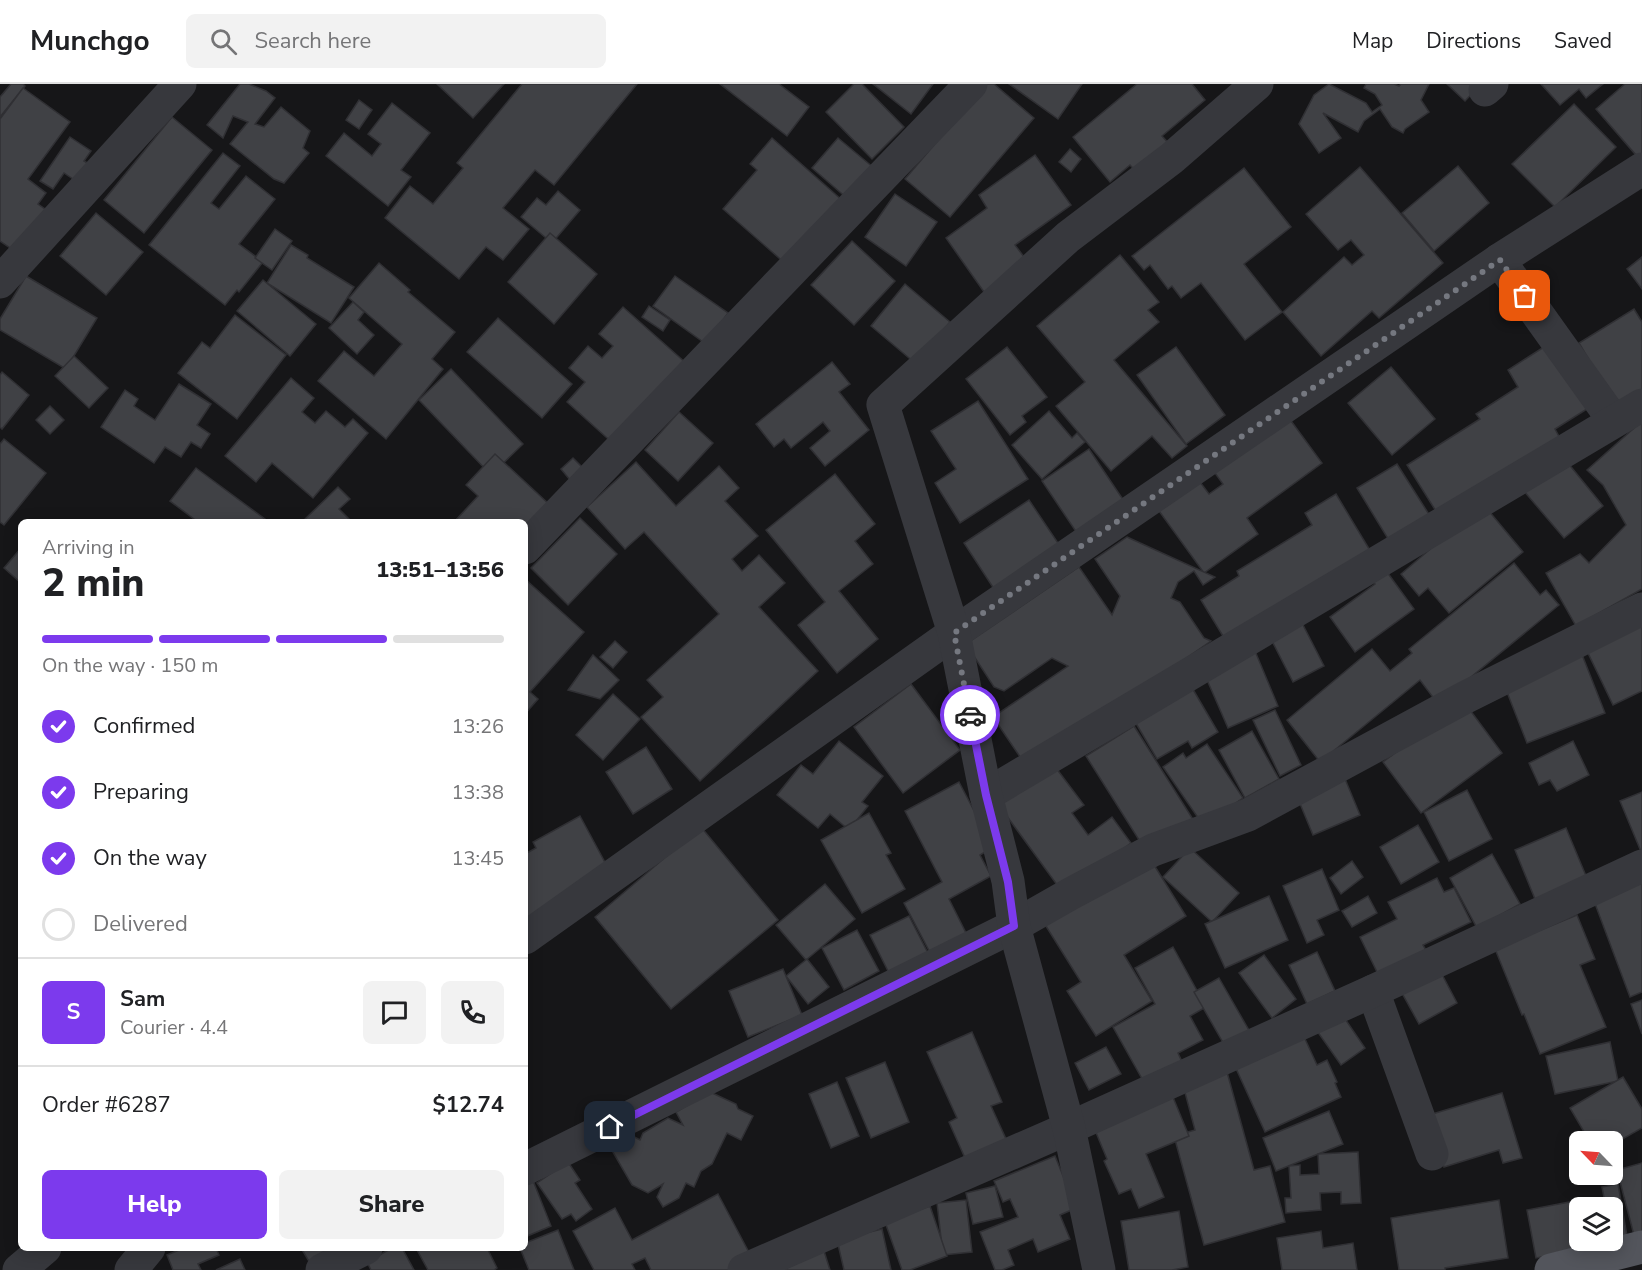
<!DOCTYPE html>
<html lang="en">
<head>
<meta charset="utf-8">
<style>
	body { margin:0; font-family:"Nunito Sans",sans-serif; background:#f2f2f2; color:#202124; height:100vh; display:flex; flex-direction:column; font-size:22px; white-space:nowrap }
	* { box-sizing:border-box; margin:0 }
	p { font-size:20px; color:#757577 }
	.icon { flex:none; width:33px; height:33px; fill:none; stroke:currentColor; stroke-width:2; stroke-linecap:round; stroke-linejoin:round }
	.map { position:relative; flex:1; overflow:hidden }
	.drawer { position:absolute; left:18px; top:435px; width:510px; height:732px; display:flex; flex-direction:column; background:#fff; border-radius:9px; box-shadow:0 3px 15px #0003 }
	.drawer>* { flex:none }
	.needle { width:39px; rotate:295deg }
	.controls { position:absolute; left:1569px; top:1047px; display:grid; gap:12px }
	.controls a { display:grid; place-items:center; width:54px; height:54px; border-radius:9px; background:#fff; box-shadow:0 3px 15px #0003; font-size:30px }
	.pin { position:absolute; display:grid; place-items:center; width:51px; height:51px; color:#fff; margin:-26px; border-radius:12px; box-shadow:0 3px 9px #0006 }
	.courier { position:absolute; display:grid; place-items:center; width:60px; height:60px; margin:-30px; border:4px solid #7c3aed; border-radius:50%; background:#fff; color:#222; box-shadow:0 2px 8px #0007 }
	.head em { font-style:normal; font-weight:800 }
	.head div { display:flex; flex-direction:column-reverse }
	.head { display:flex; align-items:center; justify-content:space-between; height:102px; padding:0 24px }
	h1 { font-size:39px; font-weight:800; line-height:45px }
	.bar { display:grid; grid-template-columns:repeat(4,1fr); gap:9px 6px; align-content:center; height:72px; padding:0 24px }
	.bar i { height:8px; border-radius:4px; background:#e0e0e0 }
	.bar .current { background:#7c3aed }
	.bar p { grid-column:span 4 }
	.line { display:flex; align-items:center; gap:15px; padding:0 24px; border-top:2px solid #e0e0e0 }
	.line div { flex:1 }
	.round { display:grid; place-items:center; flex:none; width:63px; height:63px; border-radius:9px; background:#f2f2f2 }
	ol { padding:0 24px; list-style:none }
	li { display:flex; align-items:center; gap:18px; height:66px }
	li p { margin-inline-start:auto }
	li .icon { padding:6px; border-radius:50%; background:#7c3aed; color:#fff; stroke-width:4 }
	li:last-child { color:#757577 }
	li i { width:33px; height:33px; border:3px solid #e0e0e0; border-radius:50% }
	.cta { display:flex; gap:12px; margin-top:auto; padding:12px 24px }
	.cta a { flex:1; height:69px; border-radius:9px; background:#7c3aed; color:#fff; font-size:24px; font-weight:800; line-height:69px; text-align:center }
	.cta a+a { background:#f2f2f2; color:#202124 }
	header { display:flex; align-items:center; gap:36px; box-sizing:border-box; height:84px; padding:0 30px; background:#fff; border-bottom:2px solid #e0e0e0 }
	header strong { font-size:28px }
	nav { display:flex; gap:33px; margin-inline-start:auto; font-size:21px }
	.search { width:420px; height:54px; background:#f2f2f2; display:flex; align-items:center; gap:15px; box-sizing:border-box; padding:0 21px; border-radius:9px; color:#757577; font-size:22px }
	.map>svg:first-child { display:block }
</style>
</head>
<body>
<header>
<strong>Munchgo</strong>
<div class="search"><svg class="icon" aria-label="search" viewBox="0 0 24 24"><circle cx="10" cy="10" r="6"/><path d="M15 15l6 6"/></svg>Search here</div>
<nav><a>Map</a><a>Directions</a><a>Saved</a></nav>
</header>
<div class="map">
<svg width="1642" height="1186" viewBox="0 0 1642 1186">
	<rect width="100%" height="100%" fill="#161618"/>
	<g fill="#404145" stroke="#303034" stroke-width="1.5">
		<path d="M11,0H23L25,2L0,33V13Z"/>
		<path d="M240,0H249L266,7L275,14L255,40L264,43L281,23L310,47L303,64L309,69L284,99L274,95L230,60L248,38L233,32L223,54L207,41Z"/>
		<path d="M437,0H504L473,34Z"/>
		<path d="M522,0H637L554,101L535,86L503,124L529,145L503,176L486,163L459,195L385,134L410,102L433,120L463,84L457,79Z"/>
		<path d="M720,0H779L809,23L787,52Z"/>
		<path d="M854,0H862L904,43L872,75L826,28Z"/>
		<path d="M873,0H933L911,30Z"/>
		<path d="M986,0H994L1034,34L950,133L905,95Z"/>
		<path d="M1009,0H1082L1058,35Z"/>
		<path d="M1137,0H1192L1205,16L1162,52L1171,62L1138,90L1130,81L1110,98L1073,53Z"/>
		<path d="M1329,0L1366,19L1372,28L1382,21L1375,10L1364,4L1366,0H1394L1399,2L1401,0H1429L1421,16L1429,28L1405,45L1403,49L1392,43L1380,25L1364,37L1358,48L1323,29L1341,54L1319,69L1299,40L1314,11Z"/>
		<path d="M1447,0H1481L1465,17Z"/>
		<path d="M1541,0H1603L1586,14L1579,5L1560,21Z"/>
		<path d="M1625,0H1642V78L1596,25Z"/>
		<path d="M23,4L70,38L28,95L46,109L38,120L52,130L22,172L0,157V35Z"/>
		<path d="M359,16L372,26L359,45L346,36Z"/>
		<path d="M392,19L430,49L401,86L411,93L388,122L326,72L344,49L372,72L381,60L368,50Z"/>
		<path d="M1574,20L1616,63L1555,123L1512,80Z"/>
		<path d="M172,33L212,66L144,149L104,116Z"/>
		<path d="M70,53L91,67L84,77L94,83L82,101L64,89L53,105L40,97Z"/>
		<path d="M772,54L843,117L787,181L723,125L757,86L750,80Z"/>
		<path d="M838,54L874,84L848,115L812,84Z"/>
		<path d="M1070,65L1081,75L1071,88L1059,78Z"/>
		<path d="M223,69L240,82L211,119L219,125L246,92L275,115L239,160L263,178L239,208L237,206L225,221L149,161Z"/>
		<path d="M1035,71L1071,121L1015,161L1027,177L984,208L946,154L987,124L979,111Z"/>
		<path d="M1458,82L1489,119L1434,167L1402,129Z"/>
		<path d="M1360,83L1443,179L1379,234L1372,227L1321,272L1283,228L1344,173L1352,181L1364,171L1351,156L1338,166L1306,130Z"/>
		<path d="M1244,84L1291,143L1244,180L1282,228L1245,256L1201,199L1181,214L1172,202L1168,205L1150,181L1144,186L1132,172Z"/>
		<path d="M558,107L580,126L552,159L521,133L537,114L546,121Z"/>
		<path d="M895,110L937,138L906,182L865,153Z"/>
		<path d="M96,129L143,168L106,211L60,172Z"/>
		<path d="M275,145L292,157L272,186L255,174Z"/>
		<path d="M550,149L597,190L554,240L508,198Z"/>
		<path d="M852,157L895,197L854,241L811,201Z"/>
		<path d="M291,161L308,171L307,174L354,203L331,239L267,199Z"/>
		<path d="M1120,171L1159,218L1148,226L1159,238L1114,276L1187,362L1172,374L1152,352L1111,387L1056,322L1085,298L1037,242Z"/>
		<path d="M1642,173V205L1627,185Z"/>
		<path d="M379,179L410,206L408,208L455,248L432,275L443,285L386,355L318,297L344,267L374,292L402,260L349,214Z"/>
		<path d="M26,192L97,234L66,285L0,246V235Z"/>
		<path d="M675,192L728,229L706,260L653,222Z"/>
		<path d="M263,196L316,240L290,272L237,227Z"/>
		<path d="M905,200L950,238L915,279L871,242Z"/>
		<path d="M353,218L364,228L358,236L374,251L357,270L329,244Z"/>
		<path d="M649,222L670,236L663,247L642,233Z"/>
		<path d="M623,223L687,280L616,362L567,318L585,298L569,284L588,262L602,274L613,262L599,250Z"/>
		<path d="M1634,225L1642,238V306L1616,322L1579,259Z"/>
		<path d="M235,231L286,271L237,335L178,289L202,258L210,264Z"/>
		<path d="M498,234L572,300L542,334L467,268Z"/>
		<path d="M1547,261L1587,325L1555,345L1561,356L1439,432L1407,381L1480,335L1476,330L1518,303L1508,286Z"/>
		<path d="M1007,263L1047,313L1022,332L1026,338L1010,351L966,295Z"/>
		<path d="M1176,263L1225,331L1186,360L1137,291Z"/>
		<path d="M74,272L108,304L89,324L55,292Z"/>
		<path d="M832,278L850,300L839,308L869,346L825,382L810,364L830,347L823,338L791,364L784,355L774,363L756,340Z"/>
		<path d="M1391,283L1435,335L1392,371L1348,319Z"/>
		<path d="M451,285L523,360L491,391L419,316Z"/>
		<path d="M2,288L29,311L2,345L0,343V291Z"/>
		<path d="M291,294L314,314L302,328L315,339L326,327L345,343L353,335L368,349L313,414L272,379L256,398L225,372Z"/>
		<path d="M179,300L211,320L197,341L210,350L201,364L191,358L181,373L165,363L154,379L101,343L125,306L138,315L134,322L155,336Z"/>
		<path d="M978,317L1028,395L960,439L935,399L956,385L931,347Z"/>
		<path d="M50,322L64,336L50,350L36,336Z"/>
		<path d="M1049,327L1072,354L1077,349L1085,358L1042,395L1012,361Z"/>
		<path d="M679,328L713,359L678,397L645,366Z"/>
		<path d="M1286,330L1322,379L1247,434L1258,450L1204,489L1159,427L1200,398L1209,410L1223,400L1212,385Z"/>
		<path d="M1642,337V505L1576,542L1546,489L1580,470L1589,479L1626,441L1603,401L1587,386Z"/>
		<path d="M4,355L46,389L4,441L0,438V360Z"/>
		<path d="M1089,365L1126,420L1079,452L1042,397Z"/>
		<path d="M495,370L551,422L525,450V438H454L478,412L466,401Z"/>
		<path d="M1563,373L1603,422L1564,454L1523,406Z"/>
		<path d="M573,374L583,384L570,396L561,385Z"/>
		<path d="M636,378L676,422L719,382L739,404L725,417L758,452L732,475L742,487L759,471L785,499L759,523L818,587L700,697L641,633L663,613L647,596L719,530L644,448L625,465L587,423Z"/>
		<path d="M1397,380L1430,432L1390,458L1357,404Z"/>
		<path d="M196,384L269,438H198L170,417Z"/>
		<path d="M835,390L875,440L855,457L873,480L839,507L878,555L837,589L798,541L825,518L766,446Z"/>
		<path d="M338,403L350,415L339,425L352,438H302Z"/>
		<path d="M1336,410L1374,473L1229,562L1201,516L1239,492L1237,487L1312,441L1305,429Z"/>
		<path d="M1029,416L1062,465L996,508L964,459Z"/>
		<path d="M1483,420L1523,468L1449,529L1428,504L1419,512L1401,490Z"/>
		<path d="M580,434L617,470L568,521L531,484Z"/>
		<path d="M1127,453L1215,493L1203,501L1194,487L1178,498L1171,514L1180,518L1204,554L1211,557L1108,628L1031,689L993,633L1068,582L1052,574L1004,607L994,603L966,560L1079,483L1112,531L1120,512L1095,475Z"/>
		<path d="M21,464V499L4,484Z"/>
		<path d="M1514,479L1540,511L1546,506L1559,521L1438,620L1420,596L1320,678L1287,636L1372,565L1390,587L1412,569L1409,565Z"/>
		<path d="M1387,488L1414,525L1355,568L1330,533L1375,500L1374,498Z"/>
		<path d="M525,495L584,548L530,608L538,615L525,630Z"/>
		<path d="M1301,537L1324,582L1293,598L1270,553Z"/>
		<path d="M1642,540V607L1613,621L1587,567Z"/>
		<path d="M615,557L627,568L613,584L600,573Z"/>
		<path d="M1255,567L1278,622L1228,644L1204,589Z"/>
		<path d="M1581,568L1605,629L1527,659L1503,598Z"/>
		<path d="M593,571L619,596L600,615L568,606Z"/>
		<path d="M911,600L960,666L903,709L854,643Z"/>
		<path d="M1191,602L1218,648L1192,664L1188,657L1157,675L1134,636Z"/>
		<path d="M613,610L640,635L603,676L576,651Z"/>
		<path d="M1464,618L1502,669L1421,729L1383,678Z"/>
		<path d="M1275,626L1301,681L1280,692L1253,636Z"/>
		<path d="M1134,642L1194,737L1146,767L1086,672Z"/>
		<path d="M1252,647L1279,695L1245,714L1219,666Z"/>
		<path d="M839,657L883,692L862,718L868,722L849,746L830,730L818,744L777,711L801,681L813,690Z"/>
		<path d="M1573,657L1589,691L1557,707L1550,696L1539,701L1529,679Z"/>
		<path d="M1207,660L1243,714L1203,741L1163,683L1183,669L1186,674Z"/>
		<path d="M646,663L672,705L633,730L606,688Z"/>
		<path d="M1053,680L1084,721L1072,729L1088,751L1112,733L1131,759L1063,809L998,720Z"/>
		<path d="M1343,690L1360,731L1313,751L1296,710Z"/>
		<path d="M959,698L993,763L980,771L991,792L949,815L970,857L934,876L904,819L942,798L905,727Z"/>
		<path d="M1467,706L1492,755L1449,777L1424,728Z"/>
		<path d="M1642,708V770L1620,717Z"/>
		<path d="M869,729L891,769L886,771L905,805L862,829L821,756Z"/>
		<path d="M580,732L615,797L525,846V770L536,764L533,758Z"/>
		<path d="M1418,741L1439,778L1401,800L1380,763Z"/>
		<path d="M701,743L778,836L671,925L595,833Z"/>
		<path d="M1566,744L1589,799L1537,820L1515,766Z"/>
		<path d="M1190,764L1239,809L1212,838L1163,793Z"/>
		<path d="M1492,770L1520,820L1477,844L1450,794Z"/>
		<path d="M1149,773L1186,832L1124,871L1152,917L1096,952L1067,907L1081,898L1044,839Z"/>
		<path d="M1352,777L1363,793L1341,810L1330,794Z"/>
		<path d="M1322,785L1339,826L1317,836L1324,851L1307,859L1283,802Z"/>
		<path d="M1437,794L1444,808L1454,804L1471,838L1423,861L1427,868L1379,892L1360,853L1397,835L1388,818Z"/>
		<path d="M1642,799V908L1630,913L1594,817Z"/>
		<path d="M825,800L855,835L806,876L776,841Z"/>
		<path d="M1269,812L1288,856L1225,884L1205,840Z"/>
		<path d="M1368,812L1377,829L1352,843L1342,827Z"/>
		<path d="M1577,831L1595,875L1580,881L1606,943L1540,970L1524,930L1522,931L1495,865Z"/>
		<path d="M909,832L932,877L893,897L870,851Z"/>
		<path d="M857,846L879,887L844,906L822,864Z"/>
		<path d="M1173,863L1206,923L1190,932L1203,956L1178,969L1183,980L1145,1000L1113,943L1155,920L1135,884Z"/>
		<path d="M1317,868L1335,907L1307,920L1289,881Z"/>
		<path d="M1264,871L1296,915L1272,934L1239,889Z"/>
		<path d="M807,875L829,903L808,920L786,892Z"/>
		<path d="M1436,879L1457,919L1419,940L1397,900Z"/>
		<path d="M783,885L802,931L748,953L729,907Z"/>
		<path d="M1219,894L1250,948L1225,962L1194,908Z"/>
		<path d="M1642,916V950L1631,920Z"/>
		<path d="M1341,929L1365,964L1341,981L1317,947Z"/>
		<path d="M1300,944L1317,981L1327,976L1337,998L1335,999L1341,1013L1265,1048L1234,980Z"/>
		<path d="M972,948L1002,1018L991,1022L1006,1055L965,1074L949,1038L957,1034L927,968Z"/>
		<path d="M1610,958L1618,997L1555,1010L1546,972Z"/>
		<path d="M1106,963L1121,990L1089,1006L1075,979Z"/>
		<path d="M885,978L909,1038L871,1054L846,994Z"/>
		<path d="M1227,988L1254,1086L1270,1082L1285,1138L1204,1161L1174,1052L1195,1046L1183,1001Z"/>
		<path d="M1623,993L1642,1025V1044L1612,1061V1058H1590L1570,1024Z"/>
		<path d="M837,998L859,1052L831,1064L809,1010Z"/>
		<path d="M1170,1006L1189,1052L1146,1070L1164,1113L1139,1124L1131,1105L1119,1110L1104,1077L1107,1075L1092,1039Z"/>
		<path d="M710,1008L736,1020L738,1025L753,1032L741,1056L727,1049L712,1080L701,1087L694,1103L686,1099L679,1114L663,1123L657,1113L663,1100L648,1109L632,1101L610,1063L631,1051L640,1056L643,1049L668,1034L683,1041L676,1028Z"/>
		<path d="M1502,1009L1522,1074L1503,1079L1499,1066L1444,1083L1429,1031Z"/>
		<path d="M1329,1027L1343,1060L1276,1087L1263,1054Z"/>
		<path d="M1358,1068L1361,1119L1341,1120V1108L1320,1109L1321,1126L1286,1129L1285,1114H1291L1289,1082L1300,1081V1091L1319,1090L1318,1070Z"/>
		<path d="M1055,1072L1076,1124L1060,1131L1070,1155L1038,1168L1033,1155L1008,1166L1014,1181L1002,1186H995L980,1148L1018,1133L1010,1115L1003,1118L994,1097Z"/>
		<path d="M568,1078L580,1096L575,1099L592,1125L576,1137L571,1130L562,1135L537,1099Z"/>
		<path d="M1642,1079V1158L1636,1159L1617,1086Z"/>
		<path d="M532,1094L551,1142L525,1153V1097Z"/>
		<path d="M1618,1100L1628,1158L1536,1174L1527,1126L1580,1116L1581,1124H1580V1156H1612V1124H1606L1602,1103Z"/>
		<path d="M995,1102L1003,1133L973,1140L966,1109Z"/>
		<path d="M718,1110L753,1176L734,1186H651L645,1174L632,1180L635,1186H594L573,1147L615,1124L632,1156Z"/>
		<path d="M966,1116L972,1168L943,1171L937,1119Z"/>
		<path d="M1499,1116L1508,1174L1445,1184V1186H1399L1391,1134Z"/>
		<path d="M930,1122L947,1172L910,1186H902L885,1138Z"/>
		<path d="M1179,1127L1188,1183L1172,1186H1129L1121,1137Z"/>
		<path d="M882,1145L891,1186H844L837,1156Z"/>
		<path d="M558,1146L574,1186H529L520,1164H525V1159Z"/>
		<path d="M1321,1147L1323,1164L1353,1159L1357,1186H1282L1277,1154Z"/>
		<path d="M184,1164H216L219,1171L198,1180L201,1186H173L167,1171Z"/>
		<path d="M301,1164H348L313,1184Z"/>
		<path d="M392,1164H402L414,1186H371L367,1178Z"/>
		<path d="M416,1164H487L497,1184L494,1186H428Z"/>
		<path d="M824,1167L830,1186H782Z"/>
		<path d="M240,1175L245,1186H216Z"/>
	</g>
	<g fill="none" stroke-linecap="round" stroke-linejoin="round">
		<g stroke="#37383d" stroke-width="33">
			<path d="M1485,6L1492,0"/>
			<path d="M1499,176L1614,337"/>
			<path d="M0,198L180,0"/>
			<path d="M525,464L971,0"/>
			<path d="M986,711L1642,321"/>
			<path d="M525,854L954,549L1499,176L1642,85"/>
			<path d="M1373,907L1432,1070"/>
			<path d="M525,1085L1014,842L1072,809L1153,766L1248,731L1464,614L1642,525"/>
			<path d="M19,1186L45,1164"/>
			<path d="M131,1186L149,1164"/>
			<path d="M322,1186L366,1164"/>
			<path d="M744,1186L1069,1044L1373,907L1642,782"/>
			<path d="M1099,1186L1069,1044L1014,842L1008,797L986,711L954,549L883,321L1068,153L1172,74L1257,0"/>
		</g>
		<path stroke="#53555c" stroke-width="33" d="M1551,1186L1642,1163"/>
	</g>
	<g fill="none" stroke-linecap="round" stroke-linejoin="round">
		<path stroke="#757880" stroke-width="6" stroke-dasharray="0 10.8" d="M970,631L954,549L1500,176L1525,212"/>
		<path stroke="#7c3aed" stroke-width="8" d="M610,1043L1014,842L1008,798L986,711L970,631"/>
	</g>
</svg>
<div class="controls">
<a><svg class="needle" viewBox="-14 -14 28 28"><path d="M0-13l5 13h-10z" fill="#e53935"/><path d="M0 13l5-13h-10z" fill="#757577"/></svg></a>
<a><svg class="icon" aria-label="layers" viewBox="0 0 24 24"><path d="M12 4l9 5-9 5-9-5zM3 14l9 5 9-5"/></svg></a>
</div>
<div class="pin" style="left:1525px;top:212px;background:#ea580c"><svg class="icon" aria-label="bag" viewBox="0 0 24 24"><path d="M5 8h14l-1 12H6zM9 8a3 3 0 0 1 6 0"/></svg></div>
<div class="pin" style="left:610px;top:1043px;background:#1f2937"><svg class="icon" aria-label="home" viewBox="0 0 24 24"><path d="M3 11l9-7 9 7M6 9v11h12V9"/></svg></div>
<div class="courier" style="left:970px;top:631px"><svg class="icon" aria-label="car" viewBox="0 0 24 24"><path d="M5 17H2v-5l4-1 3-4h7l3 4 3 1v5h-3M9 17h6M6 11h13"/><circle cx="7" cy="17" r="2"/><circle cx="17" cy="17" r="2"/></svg></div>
<section class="drawer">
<div class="head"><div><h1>2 min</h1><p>Arriving in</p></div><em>13:51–13:56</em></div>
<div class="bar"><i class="current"></i><i class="current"></i><i class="current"></i><i></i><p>On the way · 150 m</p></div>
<ol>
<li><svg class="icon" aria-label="check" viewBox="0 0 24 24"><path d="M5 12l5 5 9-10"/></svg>Confirmed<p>13:26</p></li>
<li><svg class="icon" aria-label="check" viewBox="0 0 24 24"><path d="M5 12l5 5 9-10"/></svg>Preparing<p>13:38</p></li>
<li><svg class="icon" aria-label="check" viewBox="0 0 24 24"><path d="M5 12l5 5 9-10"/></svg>On the way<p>13:45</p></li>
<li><i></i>Delivered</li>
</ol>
<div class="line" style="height:108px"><b class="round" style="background:#7c3aed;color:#fff">S</b><div><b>Sam</b><p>Courier · 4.4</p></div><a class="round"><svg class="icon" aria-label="chat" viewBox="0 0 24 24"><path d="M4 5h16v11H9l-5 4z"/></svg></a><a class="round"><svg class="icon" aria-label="phone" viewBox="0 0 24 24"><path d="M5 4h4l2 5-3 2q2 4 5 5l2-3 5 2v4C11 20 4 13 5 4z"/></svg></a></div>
<div class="line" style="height:78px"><div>Order #6287</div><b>$12.74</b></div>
<div class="cta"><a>Help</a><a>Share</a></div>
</section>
</div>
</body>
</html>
